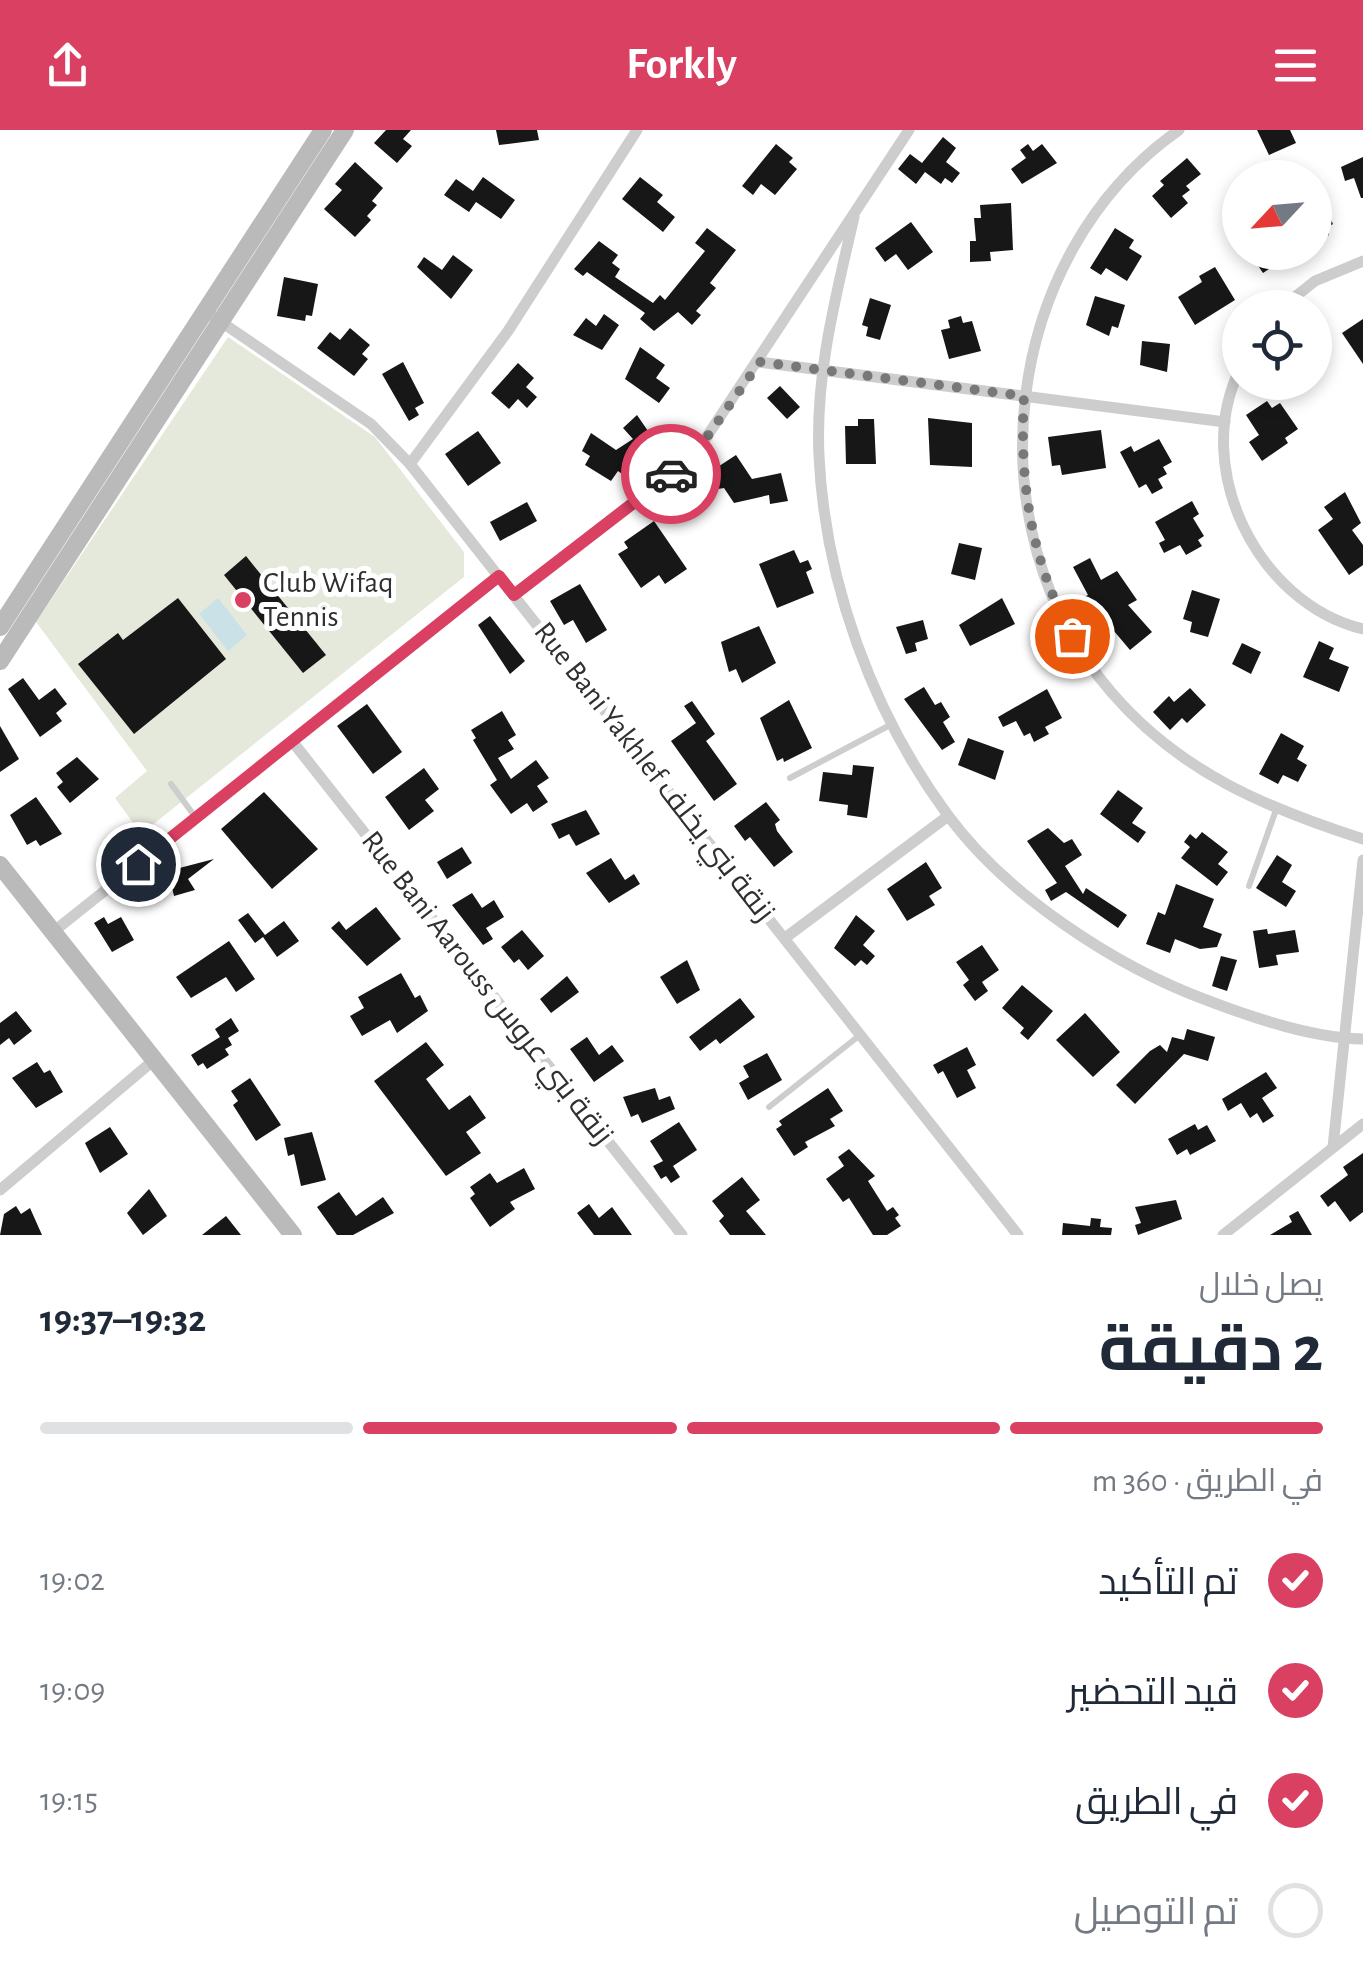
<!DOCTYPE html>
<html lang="ar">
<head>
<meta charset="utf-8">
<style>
	body { margin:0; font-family:"Alegreya Sans",Cairo,sans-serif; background:#f6f6f7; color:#1f2937; direction:rtl; height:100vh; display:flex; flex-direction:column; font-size:38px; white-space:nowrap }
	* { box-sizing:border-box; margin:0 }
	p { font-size:32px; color:#747a83 }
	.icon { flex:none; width:55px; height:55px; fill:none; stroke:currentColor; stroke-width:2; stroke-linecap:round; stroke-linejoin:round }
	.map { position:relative; height:1105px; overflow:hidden; direction:ltr }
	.details { display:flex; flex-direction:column; background:#fff; flex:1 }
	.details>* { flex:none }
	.needle { width:65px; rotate:244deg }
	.buttons { position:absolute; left:1222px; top:30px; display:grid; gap:20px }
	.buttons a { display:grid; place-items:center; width:110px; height:110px; border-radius:50%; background:#fff; box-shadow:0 5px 15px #0003; font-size:50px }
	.pin { position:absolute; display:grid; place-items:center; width:85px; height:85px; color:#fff; margin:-42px; border:5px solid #fff; border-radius:50%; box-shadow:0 2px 10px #0007 }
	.courier { position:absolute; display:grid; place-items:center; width:100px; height:100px; margin:-50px; border:8px solid #da4062; border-radius:50%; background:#fff; color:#222; box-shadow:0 2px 12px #0007 }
	.head em { font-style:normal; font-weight:700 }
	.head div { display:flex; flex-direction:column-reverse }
	.head { display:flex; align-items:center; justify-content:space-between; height:170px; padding:0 40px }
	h1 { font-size:65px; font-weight:700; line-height:75px }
	.bar { display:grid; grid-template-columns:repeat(4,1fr); gap:15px 10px; align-content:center; height:120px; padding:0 40px }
	.bar i { height:12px; border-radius:8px; background:#e0e1e3 }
	.bar .selected { background:#da4062 }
	.bar p { grid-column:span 4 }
	ol { padding:0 40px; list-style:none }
	li { display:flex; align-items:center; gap:30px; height:110px }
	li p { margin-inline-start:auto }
	li .icon { padding:10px; border-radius:50%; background:#da4062; color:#fff; stroke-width:4 }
	li:last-child { color:#747a83 }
	li i { width:55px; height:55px; border:5px solid #e0e1e3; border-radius:50% }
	header { display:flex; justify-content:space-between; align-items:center; height:130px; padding:0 40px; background:#da4062; color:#fff; font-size:45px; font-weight:700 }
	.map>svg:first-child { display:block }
</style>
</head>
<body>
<header><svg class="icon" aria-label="menu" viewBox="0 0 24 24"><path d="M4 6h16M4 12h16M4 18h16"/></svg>Forkly<svg class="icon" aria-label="share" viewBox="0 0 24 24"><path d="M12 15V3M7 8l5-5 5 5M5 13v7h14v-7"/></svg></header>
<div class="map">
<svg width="1363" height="1105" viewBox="0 0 1363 1105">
	<rect width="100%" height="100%" fill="#fff"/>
	<path fill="#e5e9dc" d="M228,207L375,307L464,422V447L141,704L115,668L147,641L36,492Z"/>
	<path fill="#cae1e8" d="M218,468L247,505L228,521L199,484Z"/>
	<g fill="#171717">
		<path d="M386,0H411L403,9L412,16L397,33L374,13Z"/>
		<path d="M496,0H537L539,10L499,15Z"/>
		<path d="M1257,0H1290L1296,13L1269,25Z"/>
		<path d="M943,7L956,18L946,32L960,43L952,53L945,48L941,54L925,42L916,54L898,39L910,24L922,33Z"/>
		<path d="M776,14L793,28L789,32L797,39L775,65L761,54L753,65L742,56Z"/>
		<path d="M1028,14L1033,21L1042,14L1057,33L1022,54L1011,39L1026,28L1020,20Z"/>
		<path d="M1363,27V68H1361L1354,48L1345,51L1341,37Z"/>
		<path d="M1187,28L1201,44L1186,56L1190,60L1182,66L1188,73L1171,88L1152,66L1164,55L1160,51Z"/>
		<path d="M355,32L383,58L372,71L377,75L367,86L371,90L355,107L324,79L342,60L335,54Z"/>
		<path d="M483,47L515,70L501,89L476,72L469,82L444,65L456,49L473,61Z"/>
		<path d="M640,47L663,65L657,72L675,87L663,102L622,69Z"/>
		<path d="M1315,56L1333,94L1326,98L1329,105L1315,111Z"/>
		<path d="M1011,73L1013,120L990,122L991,131L970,132V111H976L974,88H981L980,75Z"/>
		<path d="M911,92L933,122L908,140L896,124L885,132L875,118Z"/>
		<path d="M707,98L736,120L710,153L716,158L696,181L701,185L692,195L678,182L654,201L640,189L645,183L587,142L583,146L574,139L599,111L618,125L612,133L620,139L615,147L653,173L660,165L665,170L705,121L695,113Z"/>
		<path d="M1115,98L1134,110L1129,118L1142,126L1127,151L1106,138L1101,145L1090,138Z"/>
		<path d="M1249,122H1275L1281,131L1263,143Z"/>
		<path d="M453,125L473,140L451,169L417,137L424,127L442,140Z"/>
		<path d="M1215,137L1235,170L1195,195L1178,167L1202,152L1199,146Z"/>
		<path d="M284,147L318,154L312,186L306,185L305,191L277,186Z"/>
		<path d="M1095,166L1125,175L1118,198L1112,196L1109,206L1086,195Z"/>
		<path d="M870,168L891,175L880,210L866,206L868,197L862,195Z"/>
		<path d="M604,184L619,195L602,220L573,205L586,188L596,196Z"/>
		<path d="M961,186L963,193L972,191L981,221L949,229L941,200L950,198L948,190Z"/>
		<path d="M1363,189V234L1342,203Z"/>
		<path d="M350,198L370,215L362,224L368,229L354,246L317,218L330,202L340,210Z"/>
		<path d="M1142,211L1170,214L1167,242L1140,235Z"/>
		<path d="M640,217L665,235L656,248L670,258L659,273L625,249Z"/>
		<path d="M403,232L424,273L415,278L419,285L409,291L382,244Z"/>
		<path d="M518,233L534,248L526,257L537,267L527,278L518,269L509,279L491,263Z"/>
		<path d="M780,256L800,277L787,289L767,268Z"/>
		<path d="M1267,271L1272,278L1280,273L1298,299L1285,308L1288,313L1262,331L1249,312L1259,305L1246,285Z"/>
		<path d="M637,285L659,317L622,344L618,341L611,351L585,335L590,326L582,321L591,303L616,320L633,309L623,298Z"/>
		<path d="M928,288L972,293V337L930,335Z"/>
		<path d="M858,289H874L876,334H846L845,296H858Z"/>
		<path d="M1101,300L1106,338L1062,345L1060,335L1052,336L1048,307Z"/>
		<path d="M478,301L501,333L468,356L445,324Z"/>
		<path d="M1159,309L1172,332L1163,337L1167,344L1158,349L1163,358L1152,364L1146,354L1139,358L1120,322L1131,316L1134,322Z"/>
		<path d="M736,325L752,349L781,343L788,371L770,374L769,365L734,373L724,358L718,359L710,342Z"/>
		<path d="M1345,362L1361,393L1352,400L1363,415V435L1349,445L1318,400L1333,389L1324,377Z"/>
		<path d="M1192,371L1199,384L1193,388L1204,406L1198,410L1202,416L1186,425L1180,415L1164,423L1159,413L1165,410L1155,392Z"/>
		<path d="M527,372L537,391L500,411L490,392Z"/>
		<path d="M654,391L687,439L665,454L659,445L641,458L618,424L628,418L624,412Z"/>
		<path d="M959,413L982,418L975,450L951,444Z"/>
		<path d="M794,420L800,433L808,430L812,439L806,442L814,463L777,478L759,434Z"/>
		<path d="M246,426L326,525L303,543L224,445Z"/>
		<path d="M1090,428L1101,450L1117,441L1137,470L1128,475L1152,502L1130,520L1103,488L1094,493L1089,483L1084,467L1088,465L1073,437Z"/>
		<path d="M580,454L607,500L586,513L573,490L564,495L550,471Z"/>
		<path d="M1192,460L1220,469L1208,507L1190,502L1192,492L1183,489Z"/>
		<path d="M178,468L226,529L134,604L78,534L118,503L123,510Z"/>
		<path d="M1002,468L1015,494L970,516L959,495Z"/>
		<path d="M490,486L525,531L510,544L478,495Z"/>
		<path d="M923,490L928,509L915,513L917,521L906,524L896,497Z"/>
		<path d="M759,496L776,533L742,553L736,539L729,542L721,512Z"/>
		<path d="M1319,511L1334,518L1329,529L1349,537L1339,562L1303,547Z"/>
		<path d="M1242,513L1261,522L1251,544L1232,534Z"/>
		<path d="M23,548L39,570L55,558L67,574L56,583L62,591L40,607L8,559Z"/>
		<path d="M924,557L935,575L941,572L950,587L943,592L955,612L942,620L904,569Z"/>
		<path d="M1190,558L1206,575L1187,593L1182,588L1170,600L1153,582L1169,566L1174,572Z"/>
		<path d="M1047,559L1062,588L1045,597L1049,604L1034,612L1030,603L1024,606L1016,591L1003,597L998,587Z"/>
		<path d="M789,570L812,618L784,632L783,628L777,631L760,588Z"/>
		<path d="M692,571L715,604L706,611L737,654L714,671L671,611L696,593L684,576Z"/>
		<path d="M367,574L402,622L373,644L337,596Z"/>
		<path d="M502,581L516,605L508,610L514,619L498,628L511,649L536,630L549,648L537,656L548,672L533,682L527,673L511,684L490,655L497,650L473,610L476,608L471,600Z"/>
		<path d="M0,596L19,629L0,642Z"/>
		<path d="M1281,603L1304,616L1297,629L1307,635L1298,652L1283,645L1278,654L1259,644Z"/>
		<path d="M968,608L1004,621L995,650L958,635Z"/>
		<path d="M77,627L99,649L70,673L57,657L63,652L56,643Z"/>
		<path d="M853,635L874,637L867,688L847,685L848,675L819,671L823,642L852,645Z"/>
		<path d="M424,638L439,659L425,670L434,681L409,700L385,667Z"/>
		<path d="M1118,660L1143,678L1132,693L1146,702L1138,713L1100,684Z"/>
		<path d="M264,662L318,719L272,759L221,699Z"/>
		<path d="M36,667L62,704L40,716L36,710L27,715L10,685Z"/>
		<path d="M766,672L780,690L775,694L777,701L793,722L774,737L750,707L745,711L734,696Z"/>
		<path d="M586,680L600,704L576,716L569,704L559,709L551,694Z"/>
		<path d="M1048,698L1064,713L1072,709L1082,725L1065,736L1083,764L1086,758L1127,785L1118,798L1066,762L1051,771L1045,760L1057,753L1027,711Z"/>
		<path d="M1202,702L1228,722L1218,734L1228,742L1217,756L1181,728L1190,717L1184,712L1190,704L1196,709Z"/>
		<path d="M462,717L472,733L447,749L437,732Z"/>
		<path d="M1277,725L1292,735L1282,752L1296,761L1286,777L1256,758Z"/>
		<path d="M611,728L625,750L634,744L640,754L609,773L586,743Z"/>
		<path d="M214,729L188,749L195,760L174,766L168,741Z"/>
		<path d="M926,732L942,758L929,766L935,775L907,791L887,759Z"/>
		<path d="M1176,754L1214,769L1203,797L1222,804L1217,817L1200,819L1175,809L1170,823L1146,814L1158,782L1165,785Z"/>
		<path d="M472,763L482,778L494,770L504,787L486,798L493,809L483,815L452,775Z"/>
		<path d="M376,777L401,809L367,836L331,798L339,791L346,800Z"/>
		<path d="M248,783L265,805L284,791L299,811L277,827L263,807L255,813L238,790Z"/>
		<path d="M856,785L875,801L863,815L875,826L867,835L861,830L855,836L834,818Z"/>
		<path d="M104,787L108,794L121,787L134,810L112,822L94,793Z"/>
		<path d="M1267,799L1268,804L1295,800L1299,822L1276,825L1278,835L1259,838L1253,801Z"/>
		<path d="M522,800L544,826L528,840L519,829L514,833L501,817Z"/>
		<path d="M229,811L255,849L236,862L226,847L191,868L176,847Z"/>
		<path d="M982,815L999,840L982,852L988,861L975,871L963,855L969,850L956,832Z"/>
		<path d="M1221,826L1237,830L1227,861L1212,856Z"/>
		<path d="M687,830L700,860L677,874L660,847Z"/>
		<path d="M401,843L415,868L420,865L428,881L397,903L390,890L362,906L350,886L364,878L358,867Z"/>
		<path d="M567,846L579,862L551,883L540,869Z"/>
		<path d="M1022,855L1053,881L1028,910L1020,903L1024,898L1002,878Z"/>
		<path d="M740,868L755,887L720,914L716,909L700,921L689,907Z"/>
		<path d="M16,881L32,901L14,915L9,908L0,915V893Z"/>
		<path d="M1085,883L1120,922L1093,947L1056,910Z"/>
		<path d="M231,888L239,901L228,908L232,915L225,919L229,925L207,939L203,933L198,936L191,925L220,907L215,899Z"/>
		<path d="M1187,899L1215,907L1208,931L1184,924L1135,974L1116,955L1150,921L1160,915L1167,922L1172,907L1184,910Z"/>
		<path d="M587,907L599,925L612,915L624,931L594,952L570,919Z"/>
		<path d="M426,912L444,935L426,949L449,980L470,965L486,988L466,1002L481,1023L446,1046L374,951Z"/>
		<path d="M967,917L976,935L967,940L976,958L957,968L943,941L938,944L933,935Z"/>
		<path d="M767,923L782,950L748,970L739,953L749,947L743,936Z"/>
		<path d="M37,932L44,943L50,940L63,962L36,978L12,948Z"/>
		<path d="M1266,942L1277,958L1262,968L1274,986L1263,993L1257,983L1250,988L1241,973L1228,981L1222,969Z"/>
		<path d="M250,948L281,995L256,1011L233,975L238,971L231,961Z"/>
		<path d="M655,958L659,970L670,966L675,979L642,993L638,984L631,987L623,967Z"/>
		<path d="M828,958L843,981L830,989L835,996L805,1012L808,1017L794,1026L776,999L782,995L779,991Z"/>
		<path d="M679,992L697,1020L673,1036L680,1047L671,1053L666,1046L661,1049L653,1036L663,1031L650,1011Z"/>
		<path d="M1195,994L1198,1000L1207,995L1216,1011L1190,1025L1187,1019L1177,1025L1168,1009Z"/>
		<path d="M110,997L128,1024L100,1043L85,1013Z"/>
		<path d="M312,1002L326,1050L301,1056L294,1024L288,1026L284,1008Z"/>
		<path d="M849,1019L875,1046L868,1051L887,1081L893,1077L899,1085L895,1088L901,1096L887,1105H873L849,1068L843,1072L826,1049L844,1036L838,1027Z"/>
		<path d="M1363,1023V1082L1350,1092L1335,1071L1328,1077L1320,1066L1348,1045L1343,1037Z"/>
		<path d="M524,1038L535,1059L510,1072L515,1079L490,1097L470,1068L475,1064L470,1057L490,1043L497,1053Z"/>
		<path d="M742,1047L760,1070L746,1081L766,1105H730L719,1091L724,1086L712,1071Z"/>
		<path d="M149,1059L167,1086L143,1105L127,1083Z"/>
		<path d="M339,1062L356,1086L383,1067L394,1083L353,1105H337L317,1077Z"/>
		<path d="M1176,1070L1182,1089L1138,1105L1135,1095L1141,1093L1135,1077Z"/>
		<path d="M589,1074L599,1088L612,1077L632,1105H594L577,1083Z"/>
		<path d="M16,1076L21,1084L30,1078L42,1105H0L4,1084Z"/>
		<path d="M1298,1081L1312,1105H1270L1292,1092L1289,1086Z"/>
		<path d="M226,1086L241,1105H202Z"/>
		<path d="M1091,1088L1101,1089L1100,1097L1112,1098L1111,1105H1062L1063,1093L1090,1096Z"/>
	</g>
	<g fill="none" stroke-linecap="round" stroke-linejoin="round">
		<g stroke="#cdcdcd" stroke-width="6">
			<path d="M790,648L892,594"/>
			<path d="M171,654L196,688"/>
			<path d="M1249,756L1276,680"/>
			<path d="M769,977L860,905"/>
		</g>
		<g stroke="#cdcdcd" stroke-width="11">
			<path d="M1179,0C1002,124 969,399 1112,563C1180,642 1266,678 1363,709"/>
			<path d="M854,87C836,166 815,244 819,326C825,452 872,582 947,684C1006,765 1116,837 1209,871C1256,889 1313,908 1363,909"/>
			<path d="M1281,178L1315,151L1363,131"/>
			<path d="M205,181L371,294L410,334L1018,1105"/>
			<path d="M759,232L1225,292"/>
			<path d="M1240,239C1191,338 1257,473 1363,499"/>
			<path d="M410,334L508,201L637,0"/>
			<path d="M514,465L671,343L702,314L909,0"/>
			<path d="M292,611L682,1105"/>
			<path d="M53,802L499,446"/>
			<path d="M785,808L948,686"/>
			<path d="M1333,1017L1363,730"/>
			<path d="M0,1060L154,930"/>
			<path d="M1223,1105L1363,994"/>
		</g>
		<g stroke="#bababa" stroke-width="18">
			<path d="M0,497L323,0"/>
			<path d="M0,531L345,0"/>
			<path d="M0,735L293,1105"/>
		</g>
	</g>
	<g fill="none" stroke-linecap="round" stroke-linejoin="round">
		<path stroke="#787878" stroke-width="10" stroke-dasharray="0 18" d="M671,344L702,314L760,232L1024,266C1019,352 1031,430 1072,506"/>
		<path stroke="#da4062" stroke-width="12" d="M138,734L499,446L514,465L671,344"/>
	</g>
	<circle fill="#da4062" stroke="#fff" stroke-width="4" cx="243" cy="470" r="10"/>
	<g text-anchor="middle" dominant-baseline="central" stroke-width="10" stroke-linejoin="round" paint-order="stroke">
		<g font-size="30" fill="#303030" stroke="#fff" text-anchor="start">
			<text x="263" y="453">Club Wifaq<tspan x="263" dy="34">Tennis</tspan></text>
		</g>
		<g font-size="30" fill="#303030" stroke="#fff">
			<text transform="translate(654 642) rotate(52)">Rue Bani Yakhlef زنقة بني يخلف</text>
			<text transform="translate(487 858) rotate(52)">Rue Bani Aarouss زنقة بني عروس</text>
		</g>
	</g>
</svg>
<div class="buttons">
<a><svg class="needle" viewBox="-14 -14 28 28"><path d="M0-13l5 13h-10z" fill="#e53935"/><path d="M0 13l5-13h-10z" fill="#747a83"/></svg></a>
<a><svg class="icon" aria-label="locate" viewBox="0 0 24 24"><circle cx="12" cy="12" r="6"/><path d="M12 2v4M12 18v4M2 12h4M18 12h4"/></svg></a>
</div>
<div class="pin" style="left:1072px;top:506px;background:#ea580c"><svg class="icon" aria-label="bag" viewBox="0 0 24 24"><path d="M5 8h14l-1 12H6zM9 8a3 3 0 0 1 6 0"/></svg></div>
<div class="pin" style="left:138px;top:734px;background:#1f2937"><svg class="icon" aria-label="home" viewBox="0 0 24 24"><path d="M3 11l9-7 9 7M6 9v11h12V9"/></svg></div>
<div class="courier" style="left:671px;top:344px"><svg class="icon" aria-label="car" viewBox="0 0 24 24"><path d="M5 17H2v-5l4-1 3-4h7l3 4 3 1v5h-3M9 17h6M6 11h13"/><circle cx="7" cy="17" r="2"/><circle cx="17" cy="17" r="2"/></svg></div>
</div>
<section class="details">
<div class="head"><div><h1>2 دقيقة</h1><p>يصل خلال</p></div><em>19:32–19:37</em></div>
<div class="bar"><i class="selected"></i><i class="selected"></i><i class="selected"></i><i></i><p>في الطريق · 360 m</p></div>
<ol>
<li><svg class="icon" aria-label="check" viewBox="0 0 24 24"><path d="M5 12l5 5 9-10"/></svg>تم التأكيد<p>19:02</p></li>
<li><svg class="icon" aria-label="check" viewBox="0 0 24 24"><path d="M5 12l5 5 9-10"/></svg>قيد التحضير<p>19:09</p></li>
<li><svg class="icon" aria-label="check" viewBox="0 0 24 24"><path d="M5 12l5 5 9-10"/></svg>في الطريق<p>19:15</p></li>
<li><i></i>تم التوصيل</li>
</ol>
</section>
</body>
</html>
